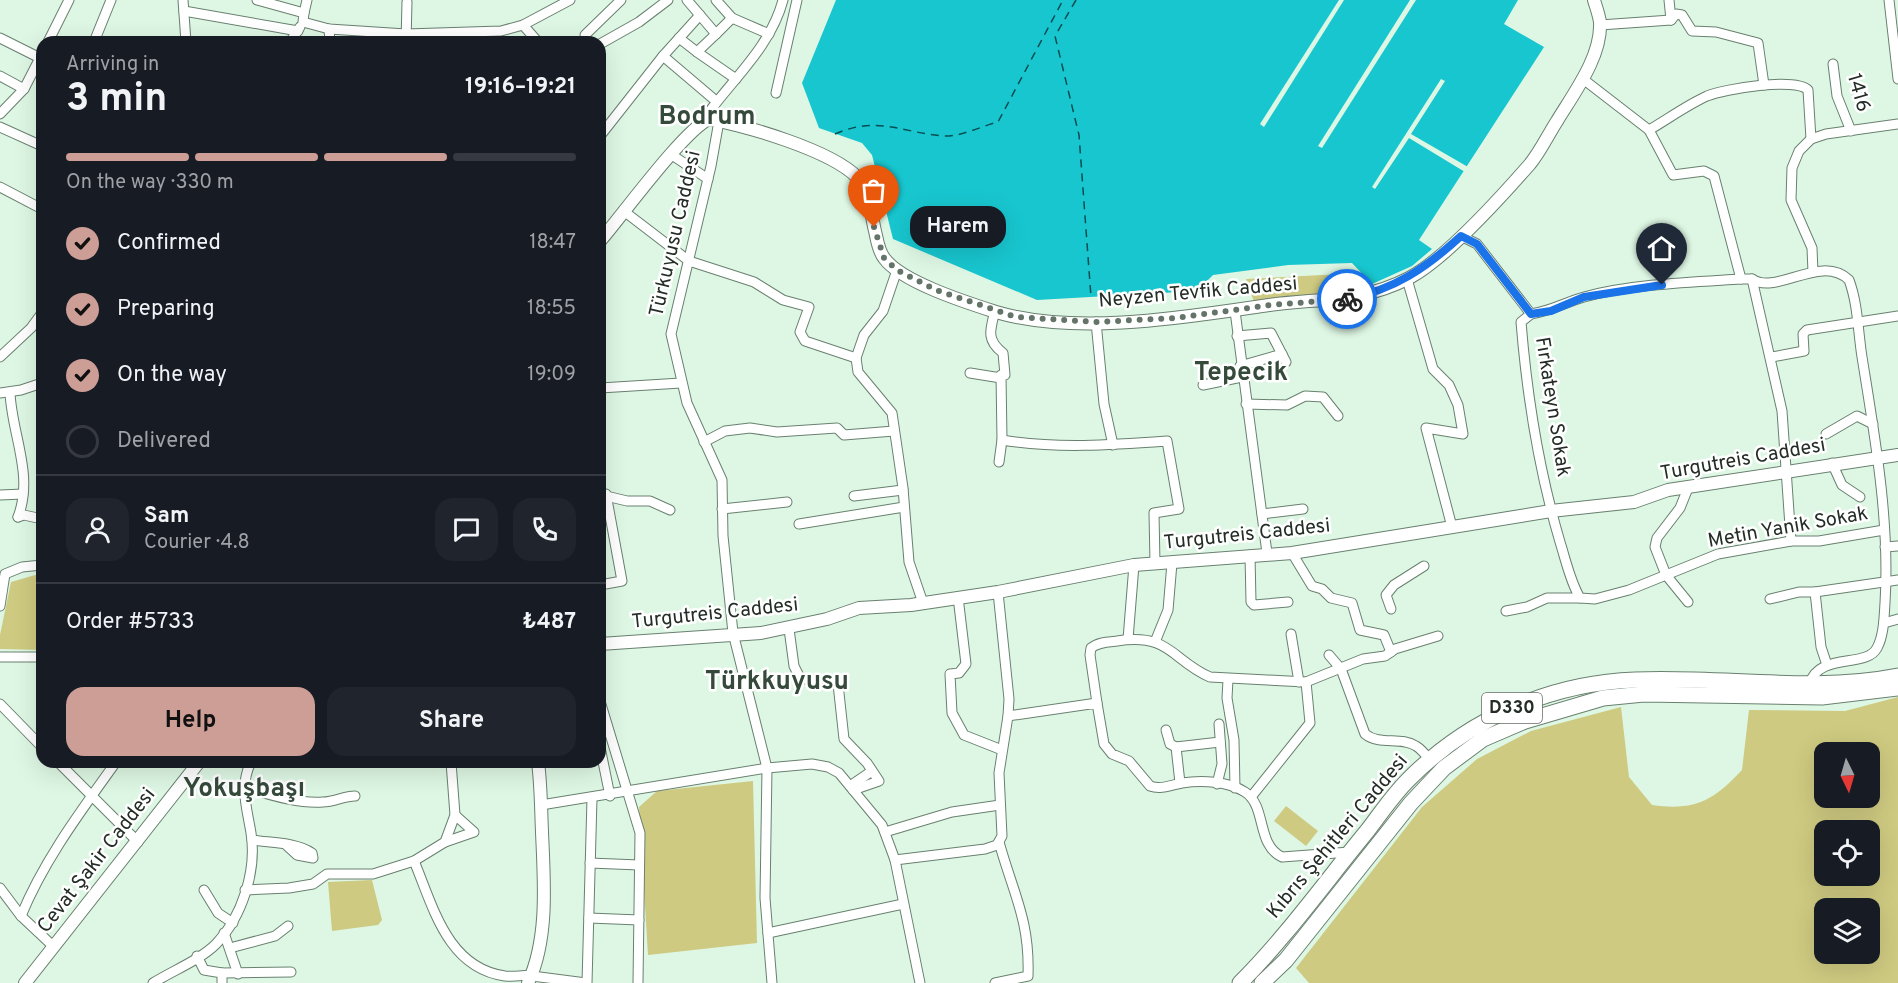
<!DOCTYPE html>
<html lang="en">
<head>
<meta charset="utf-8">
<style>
	body { margin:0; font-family:Overpass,sans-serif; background:#20242c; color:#f1f3f6; height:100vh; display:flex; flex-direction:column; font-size:22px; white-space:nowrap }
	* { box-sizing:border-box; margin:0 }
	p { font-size:20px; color:#9ea1a6 }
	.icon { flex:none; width:33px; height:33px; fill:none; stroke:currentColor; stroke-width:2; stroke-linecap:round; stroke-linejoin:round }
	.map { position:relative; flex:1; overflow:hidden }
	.drawer { position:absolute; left:36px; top:36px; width:570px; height:732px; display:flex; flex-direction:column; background:#171b24; border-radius:18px; box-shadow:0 6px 24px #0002 }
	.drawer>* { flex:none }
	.needle { width:39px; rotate:175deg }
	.buttons { position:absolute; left:1814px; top:742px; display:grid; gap:12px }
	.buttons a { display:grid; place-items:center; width:66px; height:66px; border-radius:12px; background:#171b24; box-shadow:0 6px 24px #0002; font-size:30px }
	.pin { position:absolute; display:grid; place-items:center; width:51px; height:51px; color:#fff; margin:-62px -26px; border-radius:50% 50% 50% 0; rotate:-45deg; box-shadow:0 0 6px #0007 }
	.pin .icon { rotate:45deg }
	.courier { position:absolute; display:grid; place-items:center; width:60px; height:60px; margin:-30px; border:4px solid #1a73e8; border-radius:50%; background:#fff; color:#222; box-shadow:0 2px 8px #0007 }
	.bubble { position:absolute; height:42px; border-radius:18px; background:#171b24; box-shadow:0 6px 24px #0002; font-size:20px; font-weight:700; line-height:42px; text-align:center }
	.summary em { font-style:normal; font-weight:700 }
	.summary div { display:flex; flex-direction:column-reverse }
	.summary { display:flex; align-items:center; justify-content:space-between; height:102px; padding:0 30px }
	h1 { font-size:39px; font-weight:700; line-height:45px }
	.bar { display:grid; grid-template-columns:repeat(4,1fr); gap:9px 6px; align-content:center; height:72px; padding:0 30px }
	.bar i { height:8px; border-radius:4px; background:#363941 }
	.bar .active { background:#cd9e96 }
	.bar p { grid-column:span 4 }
	.line { display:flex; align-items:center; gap:15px; padding:0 30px; border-top:2px solid #363941 }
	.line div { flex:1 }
	.round { display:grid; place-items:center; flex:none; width:63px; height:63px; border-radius:18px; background:#20242c }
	ol { padding:0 30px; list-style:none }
	li { display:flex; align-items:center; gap:18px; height:66px }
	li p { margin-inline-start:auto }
	li .icon { padding:6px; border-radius:50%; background:#cd9e96; color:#111; stroke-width:4 }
	li:last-child { color:#9ea1a6 }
	li i { width:33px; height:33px; border:3px solid #363941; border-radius:50% }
	.cta { display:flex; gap:12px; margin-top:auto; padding:12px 30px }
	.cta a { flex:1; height:69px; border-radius:18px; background:#cd9e96; color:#111; font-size:24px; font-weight:700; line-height:69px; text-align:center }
	.cta a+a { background:#20242c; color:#f1f3f6 }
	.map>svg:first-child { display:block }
</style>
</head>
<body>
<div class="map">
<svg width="1898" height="983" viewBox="0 0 1898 983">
	<rect width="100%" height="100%" fill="#def7e4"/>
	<g fill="#ceca81" fill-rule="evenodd">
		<path d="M1341,274L1359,288L1355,293L1254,302L1246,279Z"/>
		<path d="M42,573V650L0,649V635L11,582Z"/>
		<path d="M1898,697V983H1309L1296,968L1422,807L1477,759L1531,731L1621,707L1629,777L1652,805C1695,811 1713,801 1742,770L1749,710L1845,711ZM1824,753H1869V798H1824ZM1824,831H1869V876H1824ZM1824,909H1869V954H1824Z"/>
		<path d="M753,781L757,943L648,955L639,807L657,791Z"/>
		<path d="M1286,806L1318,831L1306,846L1274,821Z"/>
		<path d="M372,880L382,920L378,925L332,931L328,882Z"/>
	</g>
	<path fill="#18c6cf" d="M836,0H1518L1504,24L1544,47L1419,240L1432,249L1412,266L1372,284L1352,263L1288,265L1213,275L1197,291L1037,300L893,239L872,155L862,143L819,128L802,83Z"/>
	<g fill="#def7e4">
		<path d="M1339,0H1344L1264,127L1260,124Z"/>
		<path d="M1410,0H1416L1322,148L1318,146Z"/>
		<path d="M1441,79L1445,81L1411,134L1468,167L1465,172L1409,138L1375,189L1372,187Z"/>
	</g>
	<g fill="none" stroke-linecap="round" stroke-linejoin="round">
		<g stroke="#084d51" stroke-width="1.5" stroke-dasharray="8 6" stroke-linecap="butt">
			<path d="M1076,0L1055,36L1079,135L1091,297"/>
			<path d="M835,134C878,115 902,133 944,136C960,137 982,126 998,122L1063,0"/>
		</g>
		<g stroke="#69806f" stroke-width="11">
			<g id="minor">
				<path d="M183,0L186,42"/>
				<path d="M257,0L304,13L303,22L329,29L406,34L501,31L523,25L570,0"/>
				<path d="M687,0L716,34L732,18"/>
				<path d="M716,0L732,18L769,34"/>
				<path d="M1669,0L1671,20"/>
				<path d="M1889,0L1898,79"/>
				<path d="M184,11L298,31"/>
				<path d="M304,13L307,0"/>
				<path d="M700,15L663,56L716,101"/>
				<path d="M1671,20L1676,14L1682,15L1692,31L1716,32L1758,43L1764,85"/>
				<path d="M523,25L538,42"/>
				<path d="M1600,25L1671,20"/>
				<path d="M329,29L330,42"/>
				<path d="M716,34L697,52L736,79"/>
				<path d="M585,35L621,0"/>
				<path d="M0,38L42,59"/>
				<path d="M679,38L697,52"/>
				<path d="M48,42L69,0"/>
				<path d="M94,42L111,0"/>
				<path d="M290,42L300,27"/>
				<path d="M406,42L407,2"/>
				<path d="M600,44L639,22L668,0"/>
				<path d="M1833,64L1837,96L1851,131"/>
				<path d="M0,76L24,89"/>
				<path d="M1583,79L1649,130L1673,175L1704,171L1714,176L1741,279H1752L1782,411L1791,541"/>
				<path d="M776,93L797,0"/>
				<path d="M0,114L24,89L42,54"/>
				<path d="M719,121L711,166L671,334L687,403L722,480L723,536L733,633L767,768L765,898L772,983"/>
				<path d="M701,123C729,82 770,49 783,0"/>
				<path d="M0,127L42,146"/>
				<path d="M1649,130C1668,119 1687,105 1707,96C1724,89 1796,77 1808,90L1811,139"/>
				<path d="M600,136L663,56"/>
				<path d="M672,155L708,179"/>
				<path d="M0,187L42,209"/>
				<path d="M625,212L689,261L754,282L783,300L809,307L800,332L805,341L856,358"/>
				<path d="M1461,236L1477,244L1531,314L1521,322C1527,396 1539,471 1560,542C1566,561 1570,581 1580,598L1595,599L1629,590L1718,554L1791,541H1819L1884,530"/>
				<path d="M897,270L883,311L864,335L856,358L858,372L892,413L903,488L909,562L923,603"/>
				<path d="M1813,272L1812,248L1791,200L1792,168L1799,151L1811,139L1826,134L1898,124"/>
				<path d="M1407,279L1433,369L1449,385L1458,405L1463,434L1426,428L1452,527"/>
				<path d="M1752,279C1776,296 1821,253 1849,280C1858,304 1858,332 1862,357C1875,438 1890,521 1885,603C1884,617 1884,635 1877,648C1866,669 1819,651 1809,685"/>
				<path d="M995,311C990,330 986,340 1003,353L1005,375H1001L1002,440"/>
				<path d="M1235,311L1267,553"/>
				<path d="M1531,314C1551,311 1566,302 1584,297C1631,284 1693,282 1741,279"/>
				<path d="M1096,322L1104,404L1113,445"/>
				<path d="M1237,336L1271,333L1286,362"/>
				<path d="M0,357L31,328L42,313"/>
				<path d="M1772,357L1804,351L1803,334L1807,330L1898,316"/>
				<path d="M1240,366L1282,354"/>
				<path d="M970,373L1001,378"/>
				<path d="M1203,385L1242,377"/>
				<path d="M600,388L681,383"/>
				<path d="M0,393L21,390L42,383"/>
				<path d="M10,393C12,435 34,475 18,517"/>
				<path d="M1246,404L1287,405L1305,396L1323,397L1338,416"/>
				<path d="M1826,434L1857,416L1873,424"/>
				<path d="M704,442L725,431L750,428L777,432L837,428L844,435L894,431"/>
				<path d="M999,462L1002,440C1056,449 1112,445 1167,441L1179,509L1154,513L1155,564"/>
				<path d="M1832,463L1842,485L1860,497"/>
				<path d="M1688,488L1680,508L1657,538L1655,547L1666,575L1688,602"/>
				<path d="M0,495L23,494"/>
				<path d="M602,495L627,501H650L670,510"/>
				<path d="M854,496L903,490"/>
				<path d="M722,509L787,502"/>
				<path d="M1262,514L1303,509"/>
				<path d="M18,517L24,515L42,519"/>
				<path d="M799,524L904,507"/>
				<path d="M1885,547L1898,546"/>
				<path d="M1292,553L1312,586L1322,589L1331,598L1352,603L1360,630L1384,635L1391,652"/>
				<path d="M1250,555L1251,602L1254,605L1288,602"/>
				<path d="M600,585L622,581L606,494"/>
				<path d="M998,592L1009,699L1008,716"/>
				<path d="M1815,592L1898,580"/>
				<path d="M958,597L966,664L959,673L950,674L952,713L964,735L1002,750"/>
				<path d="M1770,599L1799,592H1815L1821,647L1827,665"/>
				<path d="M0,606L5,574L22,567L42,565"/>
				<path d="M1391,609L1386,595L1394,585L1424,566"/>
				<path d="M1506,611L1527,607L1547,598H1580"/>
				<path d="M1884,623L1898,619"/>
				<path d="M789,629L794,666L800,678L838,684L844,739L867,763L879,781L853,790"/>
				<path d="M1291,634L1299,682"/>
				<path d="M1128,639L1134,565"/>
				<path d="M1155,642L1168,610L1172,563"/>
				<path d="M1329,655L1341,669L1365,734C1380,746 1401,736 1416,746C1421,749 1426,755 1430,760"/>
				<path d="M0,657H42"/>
				<path d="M1228,680L1227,698L1234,740L1235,788"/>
				<path d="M600,701L640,833L638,983"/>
				<path d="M1097,703L1090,655L1091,648C1098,642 1108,642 1117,641C1171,633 1171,660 1210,677L1306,682L1363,659L1385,656L1395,649L1438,636"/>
				<path d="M0,704L42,747"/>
				<path d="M1166,730L1170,744L1176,747L1220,742"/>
				<path d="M600,747L610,796"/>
				<path d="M1176,747L1180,783"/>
				<path d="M58,762L138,842"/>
				<path d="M1217,784L1222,764L1219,724"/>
				<path d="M850,786L872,771"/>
				<path d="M243,787C268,794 297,804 323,802C334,802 344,796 355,796"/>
				<path d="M1251,797L1310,723L1306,682"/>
				<path d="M541,805L767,768L812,764L828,767L839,773L882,825L895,860L985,849L997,845L1002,836L999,773L1008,716L1097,703L1104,744L1112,754L1129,761L1150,786C1161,790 1171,785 1182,783C1201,780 1228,781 1245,792C1267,806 1256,845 1282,857L1350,852"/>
				<path d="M885,832L952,812L1000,805"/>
				<path d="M252,840C271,843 295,842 312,853L313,858L297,855L285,844"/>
				<path d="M445,842L474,832L455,815"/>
				<path d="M895,860L920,983"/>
				<path d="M414,861C433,906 447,968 505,976C514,977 524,975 533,975"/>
				<path d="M590,863L639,865"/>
				<path d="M0,888L21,916L54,947"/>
				<path d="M204,890L218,913L233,923"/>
				<path d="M245,890L289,888L313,884L327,874H373L414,861L445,842L455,815L451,762"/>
				<path d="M21,916C44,860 81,811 116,762"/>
				<path d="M589,918L639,920"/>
				<path d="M224,933L238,974"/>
				<path d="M768,933L903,904"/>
				<path d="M230,948L275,936L288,926"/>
				<path d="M197,956L204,970L222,973V983"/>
				<path d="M222,973L291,972"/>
				<path d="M532,976L586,983"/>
				<path d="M153,983C172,971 200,960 216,944C242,917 257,871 251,833C247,808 239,786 251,762"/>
				<path d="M587,983L592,798"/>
				<path d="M995,983L1028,976C1030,920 1013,893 999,842"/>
			</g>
		</g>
		<g stroke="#69806f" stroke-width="14">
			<g id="major">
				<path d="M600,241C621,217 684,130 709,119C747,126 830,150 857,177C869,189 871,214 875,231C877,239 878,250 884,258C901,282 968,303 996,312C1077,336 1187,317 1269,305C1320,298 1361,303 1409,278C1445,259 1502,196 1530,164C1540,152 1548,135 1557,121C1574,93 1602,56 1600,22C1599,15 1596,7 1594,0"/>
				<path d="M600,644L761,633L827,619L859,608L911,605L998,592L1134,565L1292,553L1551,511L1634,502L1668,490L1898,455"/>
				<path d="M25,983L199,762"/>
				<path d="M528,983C549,938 544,881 542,832C541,809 541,785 538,762"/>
			</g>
		</g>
		<g stroke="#69806f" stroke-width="17">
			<g id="highway">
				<path d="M1240,983C1287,936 1326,881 1368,830C1381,813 1393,795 1408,780C1468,719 1550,683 1635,680C1723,676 1811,693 1898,676"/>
				<path d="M1262,983L1286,960L1411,803L1444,768L1483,739L1525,721L1603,698L1644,694L1822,697L1898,688"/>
			</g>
		</g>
		<use href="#minor" stroke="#fff" stroke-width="9"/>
		<use href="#major" stroke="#fff" stroke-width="12"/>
		<use href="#highway" stroke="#fff" stroke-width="15"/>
	</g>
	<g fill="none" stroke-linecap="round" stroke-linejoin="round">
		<path stroke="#647468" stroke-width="6" stroke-dasharray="0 10.8" d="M874,227L884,258L897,270L936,290L1016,317L1096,322L1175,318L1271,305L1347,299"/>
		<path stroke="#1a73e8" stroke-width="8" d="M1347,299C1394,290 1426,268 1461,236L1477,244L1531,314L1551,311L1584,297L1662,285"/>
	</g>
	<g text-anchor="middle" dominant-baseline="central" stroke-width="5" stroke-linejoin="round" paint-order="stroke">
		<rect fill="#fff" stroke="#656c67" stroke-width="1.5" x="1482" y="693" width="60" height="30" rx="4.5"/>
		<g font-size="18" font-weight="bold" fill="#232d26">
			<text x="1512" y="708">D330</text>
		</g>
		<g font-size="20" fill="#232d26" stroke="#fff">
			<text transform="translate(1858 93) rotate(74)">1416</text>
			<text transform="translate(676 234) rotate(-77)">Türkuyusu Caddesi</text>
			<text transform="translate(1198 293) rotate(-5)">Neyzen Tevfik Caddesi</text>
			<text transform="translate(1552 407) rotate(81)">Fırkateyn Sokak</text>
			<text transform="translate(1743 460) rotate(-10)">Turgutreis Caddesi</text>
			<text transform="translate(1788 528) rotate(-10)">Metin Yanik Sokak</text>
			<text transform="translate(1247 535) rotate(-6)">Turgutreis Caddesi</text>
			<text transform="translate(715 614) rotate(-6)">Turgutreis Caddesi</text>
			<text transform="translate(1338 837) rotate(-50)">Kıbrıs Şehitleri Caddesi</text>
			<text transform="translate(97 861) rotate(-52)">Cevat Şakir Caddesi</text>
		</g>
		<g font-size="26" font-weight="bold" fill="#354a3b" stroke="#fff">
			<text x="707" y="117">Bodrum</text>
			<text x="1241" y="373">Tepecik</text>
			<text x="777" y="682">Türkkuyusu</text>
			<text x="244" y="789">Yokuşbaşı</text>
		</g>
	</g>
</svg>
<div class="buttons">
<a><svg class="needle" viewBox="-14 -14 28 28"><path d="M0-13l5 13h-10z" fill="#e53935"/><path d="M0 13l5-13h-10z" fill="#9ea1a6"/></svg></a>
<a><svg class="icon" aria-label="locate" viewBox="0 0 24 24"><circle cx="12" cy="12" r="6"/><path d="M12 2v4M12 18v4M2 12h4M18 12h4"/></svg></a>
<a><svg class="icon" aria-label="layers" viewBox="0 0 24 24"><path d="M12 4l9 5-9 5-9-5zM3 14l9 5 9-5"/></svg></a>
</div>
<div class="pin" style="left:874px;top:227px;background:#ea580c"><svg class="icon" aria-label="bag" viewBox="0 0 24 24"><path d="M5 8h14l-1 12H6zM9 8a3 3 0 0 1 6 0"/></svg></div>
<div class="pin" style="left:1662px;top:285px;background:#1f2937"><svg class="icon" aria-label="home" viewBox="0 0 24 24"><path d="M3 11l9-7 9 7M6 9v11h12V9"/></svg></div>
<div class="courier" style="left:1347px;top:299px"><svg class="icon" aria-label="bike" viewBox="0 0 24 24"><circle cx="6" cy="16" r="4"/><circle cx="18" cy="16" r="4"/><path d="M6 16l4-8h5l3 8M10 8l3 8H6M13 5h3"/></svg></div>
<div class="bubble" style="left:910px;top:206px;width:96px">Harem</div>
<section class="drawer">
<div class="summary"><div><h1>3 min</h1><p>Arriving in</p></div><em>19:16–19:21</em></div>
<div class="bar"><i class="active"></i><i class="active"></i><i class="active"></i><i></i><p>On the way · 330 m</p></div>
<ol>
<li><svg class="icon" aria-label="check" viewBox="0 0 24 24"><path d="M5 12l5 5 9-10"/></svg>Confirmed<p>18:47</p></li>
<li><svg class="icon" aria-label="check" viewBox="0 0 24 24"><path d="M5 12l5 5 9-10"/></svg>Preparing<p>18:55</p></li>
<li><svg class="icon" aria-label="check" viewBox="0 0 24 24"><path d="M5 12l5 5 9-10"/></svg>On the way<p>19:09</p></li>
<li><i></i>Delivered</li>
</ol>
<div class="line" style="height:108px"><a class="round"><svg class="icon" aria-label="person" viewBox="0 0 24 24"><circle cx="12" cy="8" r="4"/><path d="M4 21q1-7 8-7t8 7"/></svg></a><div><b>Sam</b><p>Courier · 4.8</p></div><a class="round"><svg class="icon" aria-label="chat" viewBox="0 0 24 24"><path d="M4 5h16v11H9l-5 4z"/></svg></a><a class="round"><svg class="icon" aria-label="phone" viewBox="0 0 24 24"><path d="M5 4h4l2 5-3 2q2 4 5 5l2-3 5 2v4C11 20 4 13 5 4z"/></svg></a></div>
<div class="line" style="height:78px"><div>Order #5733</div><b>₺487</b></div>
<div class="cta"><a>Help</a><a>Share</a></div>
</section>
</div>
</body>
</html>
